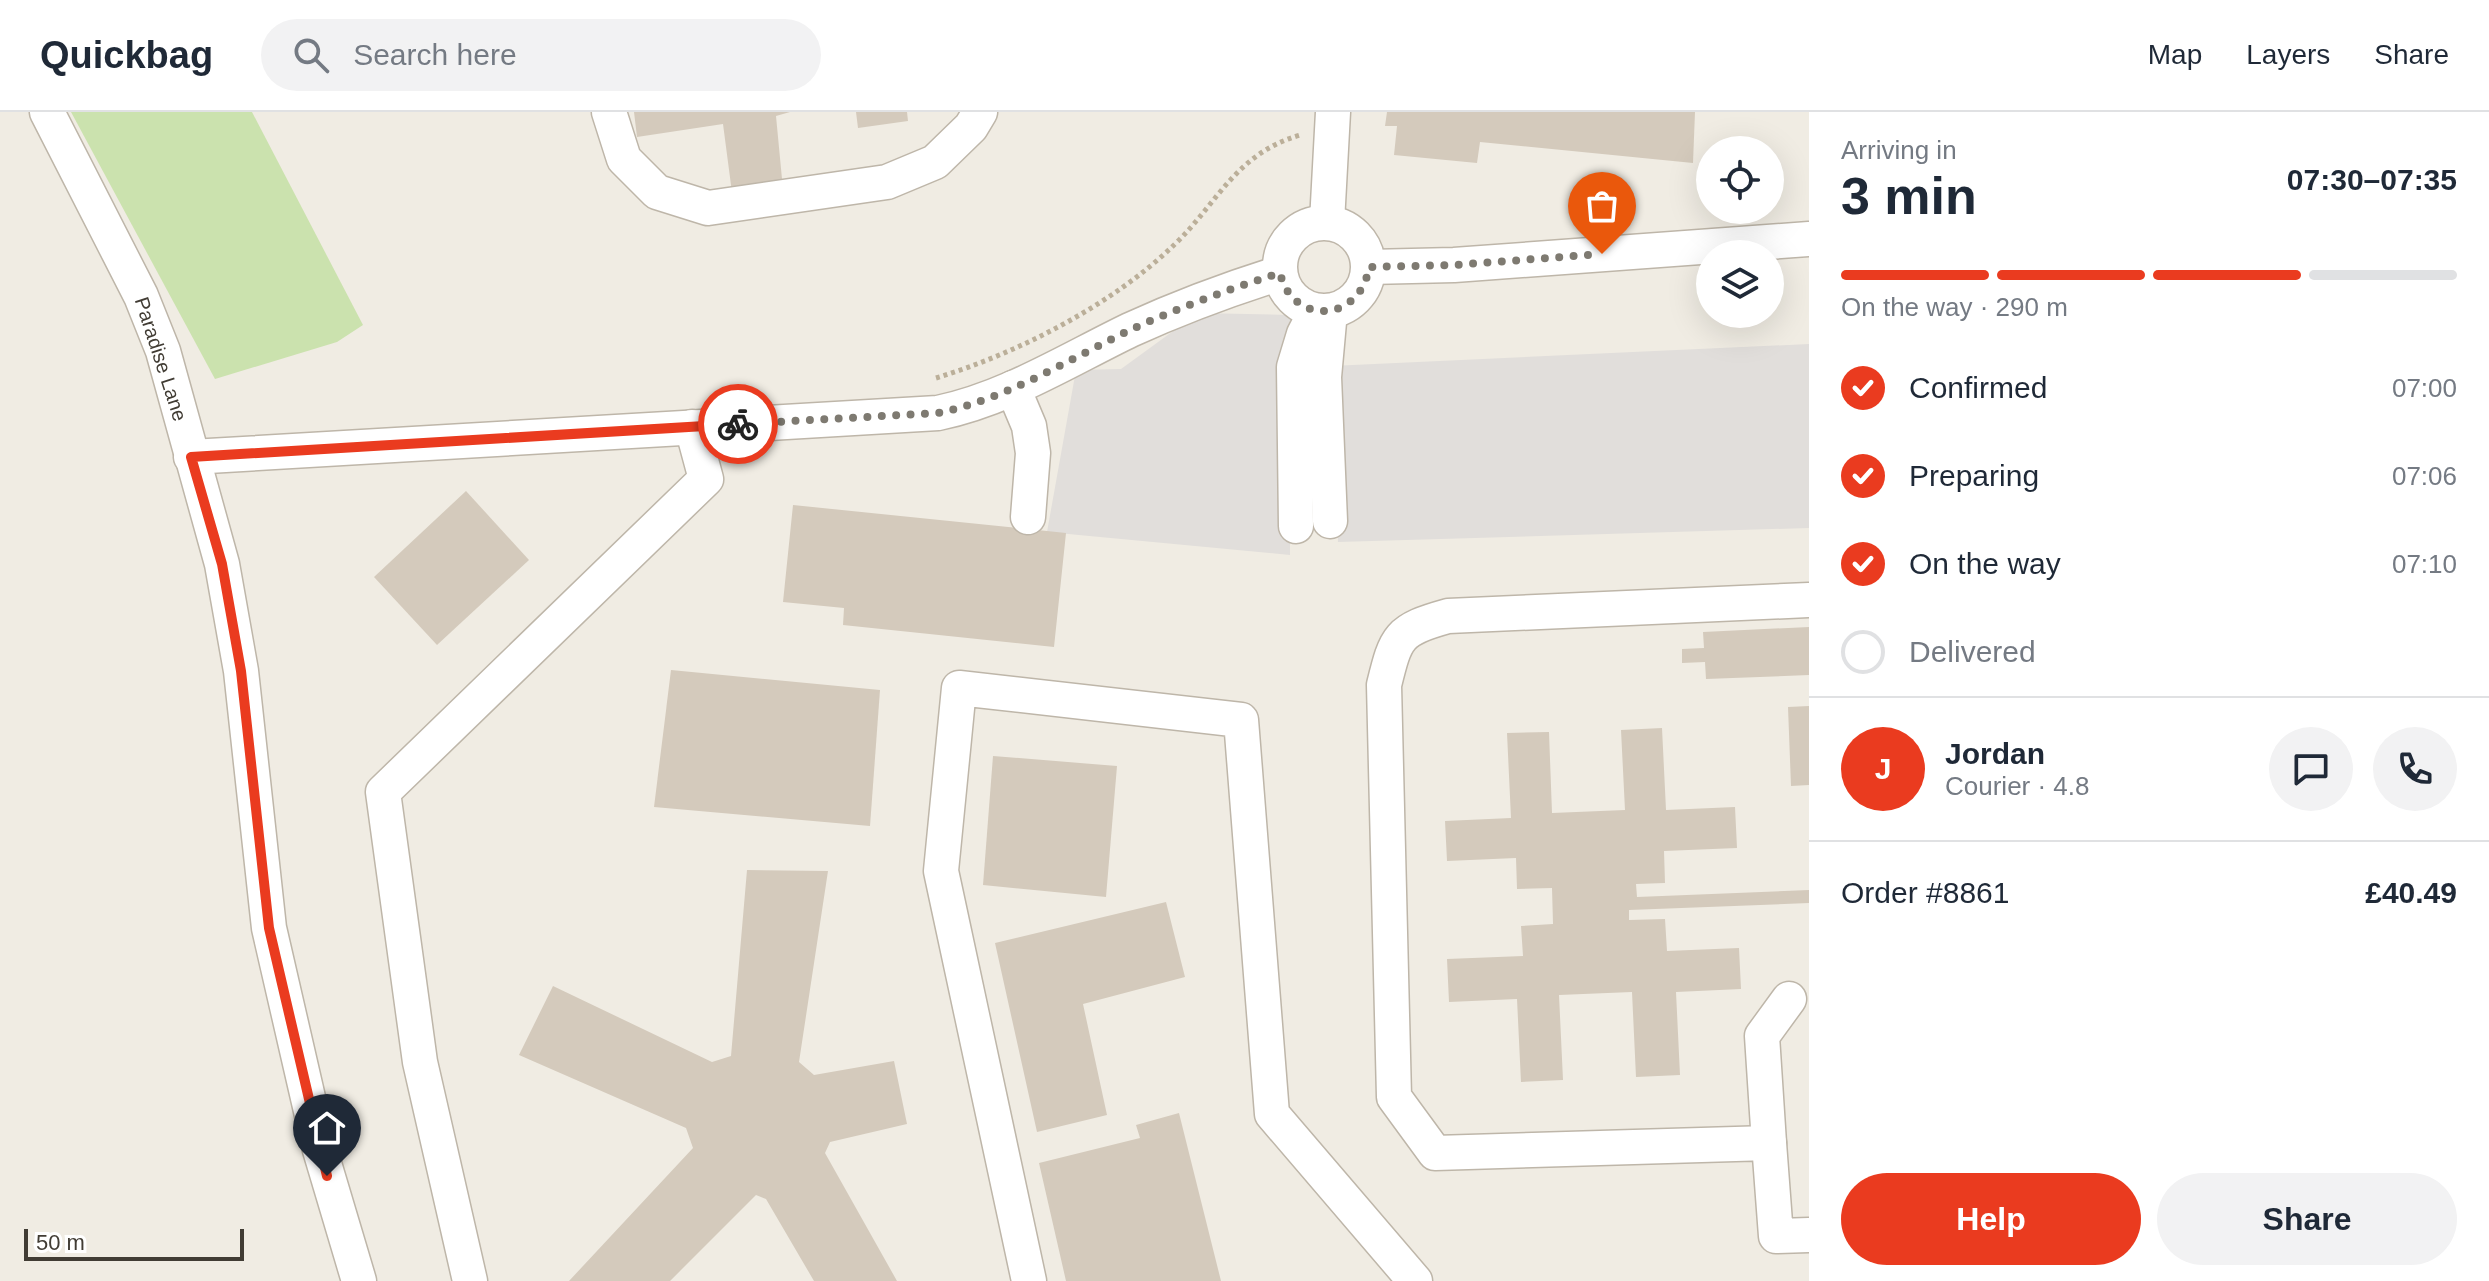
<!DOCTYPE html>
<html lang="en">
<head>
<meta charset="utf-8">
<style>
	body { margin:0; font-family:Arial,sans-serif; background:#f2f2f3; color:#1f2937; height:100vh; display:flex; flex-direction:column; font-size:30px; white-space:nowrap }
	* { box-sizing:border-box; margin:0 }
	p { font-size:26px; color:#747a83 }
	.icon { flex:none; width:44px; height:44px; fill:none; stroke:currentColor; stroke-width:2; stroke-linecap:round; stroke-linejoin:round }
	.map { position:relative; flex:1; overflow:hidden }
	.panel { display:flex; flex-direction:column; background:#fff; width:680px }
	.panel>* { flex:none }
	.tools { position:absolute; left:1696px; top:24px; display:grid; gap:16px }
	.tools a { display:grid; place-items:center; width:88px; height:88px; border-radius:50%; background:#fff; box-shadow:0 8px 32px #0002; font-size:40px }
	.scale { position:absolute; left:24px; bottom:20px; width:220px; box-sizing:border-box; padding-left:8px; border:4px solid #413c34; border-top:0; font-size:22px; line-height:28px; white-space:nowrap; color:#413c34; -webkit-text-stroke:6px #fff; paint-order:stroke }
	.pin { position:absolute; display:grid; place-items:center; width:68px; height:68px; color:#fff; margin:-82px -34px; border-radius:50% 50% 50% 0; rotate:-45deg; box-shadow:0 0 8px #0007 }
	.pin .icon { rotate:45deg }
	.courier { position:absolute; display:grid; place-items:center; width:80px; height:80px; margin:-40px; border:6px solid #ea3b1f; border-radius:50%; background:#fff; color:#222; box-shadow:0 2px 10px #0007 }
	.summary em { font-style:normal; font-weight:600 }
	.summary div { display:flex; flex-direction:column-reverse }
	.summary { display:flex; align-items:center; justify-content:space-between; height:136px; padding:0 32px }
	h1 { font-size:52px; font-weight:600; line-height:60px }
	.bar { display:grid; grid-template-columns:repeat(4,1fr); gap:12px 8px; align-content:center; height:96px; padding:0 32px }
	.bar i { height:10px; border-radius:6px; background:#e0e1e3 }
	.bar .on { background:#ea3b1f }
	.bar p { grid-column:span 4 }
	.line { display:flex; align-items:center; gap:20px; padding:0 32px; border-top:2px solid #e0e1e3 }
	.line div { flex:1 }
	.round { display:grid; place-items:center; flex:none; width:84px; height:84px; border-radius:42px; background:#f2f2f3 }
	ol { padding:0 32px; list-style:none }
	li { display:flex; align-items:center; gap:24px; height:88px }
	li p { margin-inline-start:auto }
	li .icon { padding:8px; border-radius:50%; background:#ea3b1f; color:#fff; stroke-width:4 }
	li:last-child { color:#747a83 }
	li i { width:44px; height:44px; border:4px solid #e0e1e3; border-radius:50% }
	.action { display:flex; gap:16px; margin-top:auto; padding:16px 32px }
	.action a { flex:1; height:92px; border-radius:48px; background:#ea3b1f; color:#fff; font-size:32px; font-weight:600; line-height:92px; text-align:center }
	.action a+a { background:#f2f2f3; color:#1f2937 }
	header { display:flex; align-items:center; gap:48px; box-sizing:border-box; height:112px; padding:0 40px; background:#fff; border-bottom:2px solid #e0e1e3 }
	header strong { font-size:38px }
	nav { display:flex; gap:44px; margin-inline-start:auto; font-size:28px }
	.search { width:560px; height:72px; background:#f2f2f3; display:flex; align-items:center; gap:20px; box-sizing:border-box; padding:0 28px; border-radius:44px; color:#747a83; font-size:30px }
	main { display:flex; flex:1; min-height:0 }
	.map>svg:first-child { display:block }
</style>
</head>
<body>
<header>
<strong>Quickbag</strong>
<div class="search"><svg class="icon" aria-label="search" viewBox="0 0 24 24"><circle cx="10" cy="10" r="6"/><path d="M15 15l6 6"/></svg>Search here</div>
<nav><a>Map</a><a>Layers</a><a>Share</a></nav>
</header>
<main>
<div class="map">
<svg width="1809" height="1169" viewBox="0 0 1809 1169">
	<rect width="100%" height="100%" fill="#f0ece3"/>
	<path fill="#cbe2ae" d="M71,0H252L363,213L337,230L215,267Z"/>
	<g fill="#e1dedb">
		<path d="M1198,201L1290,203V443L1047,420L1076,258L1121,257Z"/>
		<path d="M1809,232V416L1338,430L1331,254Z"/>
	</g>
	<g fill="#d4cabc">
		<path d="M634,0H790L776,4L784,88L734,96L723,12L637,25Z"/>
		<path d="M856,0H907L908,9L858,16Z"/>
		<path d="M1387,0H1695L1693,51L1480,30L1477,51L1394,43L1397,14H1385Z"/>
		<path d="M466,379L529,448L437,533L374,465Z"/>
		<path d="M793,393L1066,421L1054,535L843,513L844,496L783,490Z"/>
		<path d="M1809,515V563L1706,567L1705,550L1682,551V537L1704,536L1703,520Z"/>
		<path d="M671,558L880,578L870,714L654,695Z"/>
		<path d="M1809,594V673L1791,674L1788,595Z"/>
		<path d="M1662,616L1666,698L1735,695L1737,736L1664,739L1665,771L1636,772L1637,785L1809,778V791L1629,798V808L1665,807L1667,839L1739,836L1741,877L1676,880L1680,963L1636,965L1632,880L1559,883L1563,968L1521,970L1517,887L1449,890L1447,847L1523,844L1521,814L1553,812L1552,776L1517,777L1516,746L1447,749L1445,709L1511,706L1507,621L1549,620L1552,701L1625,698L1621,618Z"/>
		<path d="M993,644L1117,654L1106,785L983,773Z"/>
		<path d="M747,758L828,759L799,950L814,963L894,949L907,1012L830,1030L825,1041L897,1169H814L766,1087L756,1083L670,1169H569L693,1036L686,1016L519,943L553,874L712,950L731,944Z"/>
		<path d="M1166,790L1185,865L1083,892L1107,1003L1037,1020L995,831Z"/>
		<path d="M1179,1001L1221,1169H1066L1039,1051L1140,1026L1136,1013Z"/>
	</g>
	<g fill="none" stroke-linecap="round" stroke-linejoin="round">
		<g stroke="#beb6a9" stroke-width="37">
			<g id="minor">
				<path d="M47,0L141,184L163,239L222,452L241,559L269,816L320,1038L359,1169"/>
				<path d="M609,0L624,47L657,80L708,96L887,70L935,50L971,15L980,0"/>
				<path d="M1327,110L1333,0"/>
				<circle cx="1324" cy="155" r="44"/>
				<path d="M1369,155L1454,153L1809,127"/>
				<path d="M1330,199L1324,265L1330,409"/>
				<path d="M1013,276L1029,314L1033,341L1028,405"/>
				<path d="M191,345L938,301C1006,287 1068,248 1130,218C1178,196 1229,177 1280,161"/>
				<path d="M1296,414L1294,255L1304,222L1316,199"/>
				<path d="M1809,488L1448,504C1398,518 1396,524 1384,573L1394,985L1435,1041L1769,1031L1776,1124L1809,1123"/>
				<path d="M1769,1031L1762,924L1789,887"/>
				<path d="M470,1169L420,950L383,680L706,367L692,315"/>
				<path d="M1029,1169L941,759L959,576L1241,608L1272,1002L1415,1169"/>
			</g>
		</g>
		<path stroke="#bbaf99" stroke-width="5" stroke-dasharray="4 4" stroke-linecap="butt" d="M936,266C1018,241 1112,193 1174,133C1218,91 1235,42 1300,23"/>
		<use href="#minor" stroke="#fff" stroke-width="34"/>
	</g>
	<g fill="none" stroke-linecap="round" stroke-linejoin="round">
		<path stroke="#7e7a71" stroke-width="8" stroke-dasharray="0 14.4" d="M738,312L938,301C1006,287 1068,248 1130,218C1178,196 1229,177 1280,161C1293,215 1361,210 1369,155L1454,153L1602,142"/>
		<path stroke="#ea3b1f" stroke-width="10" d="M327,1064L269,816L241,559L222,452L191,345L738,312"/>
	</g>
	<g text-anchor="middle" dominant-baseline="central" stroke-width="7" stroke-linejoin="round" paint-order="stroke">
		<g font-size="20" fill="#413c34" stroke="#fff">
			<text transform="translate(161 247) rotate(72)">Paradise Lane</text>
		</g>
	</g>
</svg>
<div class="tools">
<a><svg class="icon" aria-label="locate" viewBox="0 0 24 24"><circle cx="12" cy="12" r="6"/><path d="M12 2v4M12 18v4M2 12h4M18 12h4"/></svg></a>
<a><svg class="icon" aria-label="layers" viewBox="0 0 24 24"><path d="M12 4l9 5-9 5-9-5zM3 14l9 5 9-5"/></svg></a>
</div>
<div class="scale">50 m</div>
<div class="pin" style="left:1602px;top:142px;background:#ea580c"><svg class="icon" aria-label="bag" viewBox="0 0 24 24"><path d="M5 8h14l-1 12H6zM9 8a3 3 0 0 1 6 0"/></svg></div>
<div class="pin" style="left:327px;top:1064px;background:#1f2937"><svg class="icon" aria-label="home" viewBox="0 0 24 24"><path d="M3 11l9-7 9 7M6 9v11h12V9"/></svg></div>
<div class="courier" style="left:738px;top:312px"><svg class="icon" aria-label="bike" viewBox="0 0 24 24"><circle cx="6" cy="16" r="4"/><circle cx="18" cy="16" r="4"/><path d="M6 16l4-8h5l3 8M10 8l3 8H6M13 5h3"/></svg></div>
</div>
<section class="panel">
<div class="summary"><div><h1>3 min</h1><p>Arriving in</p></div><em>07:30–07:35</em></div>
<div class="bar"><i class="on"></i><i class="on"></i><i class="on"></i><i></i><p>On the way · 290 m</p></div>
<ol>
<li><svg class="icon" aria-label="check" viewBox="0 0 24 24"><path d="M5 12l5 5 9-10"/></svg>Confirmed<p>07:00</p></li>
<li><svg class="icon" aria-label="check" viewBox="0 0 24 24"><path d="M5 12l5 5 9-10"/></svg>Preparing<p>07:06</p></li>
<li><svg class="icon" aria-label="check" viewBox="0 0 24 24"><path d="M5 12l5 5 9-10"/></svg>On the way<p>07:10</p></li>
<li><i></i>Delivered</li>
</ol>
<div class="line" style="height:144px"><b class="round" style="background:#ea3b1f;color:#fff">J</b><div><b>Jordan</b><p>Courier · 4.8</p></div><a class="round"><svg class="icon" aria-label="chat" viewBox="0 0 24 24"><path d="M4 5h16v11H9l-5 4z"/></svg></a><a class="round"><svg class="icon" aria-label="phone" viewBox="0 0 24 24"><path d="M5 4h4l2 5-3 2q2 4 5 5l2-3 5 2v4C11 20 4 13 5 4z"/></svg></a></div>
<div class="line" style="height:104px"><div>Order #8861</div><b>£40.49</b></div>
<div class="action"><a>Help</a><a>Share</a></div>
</section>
</main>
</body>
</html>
